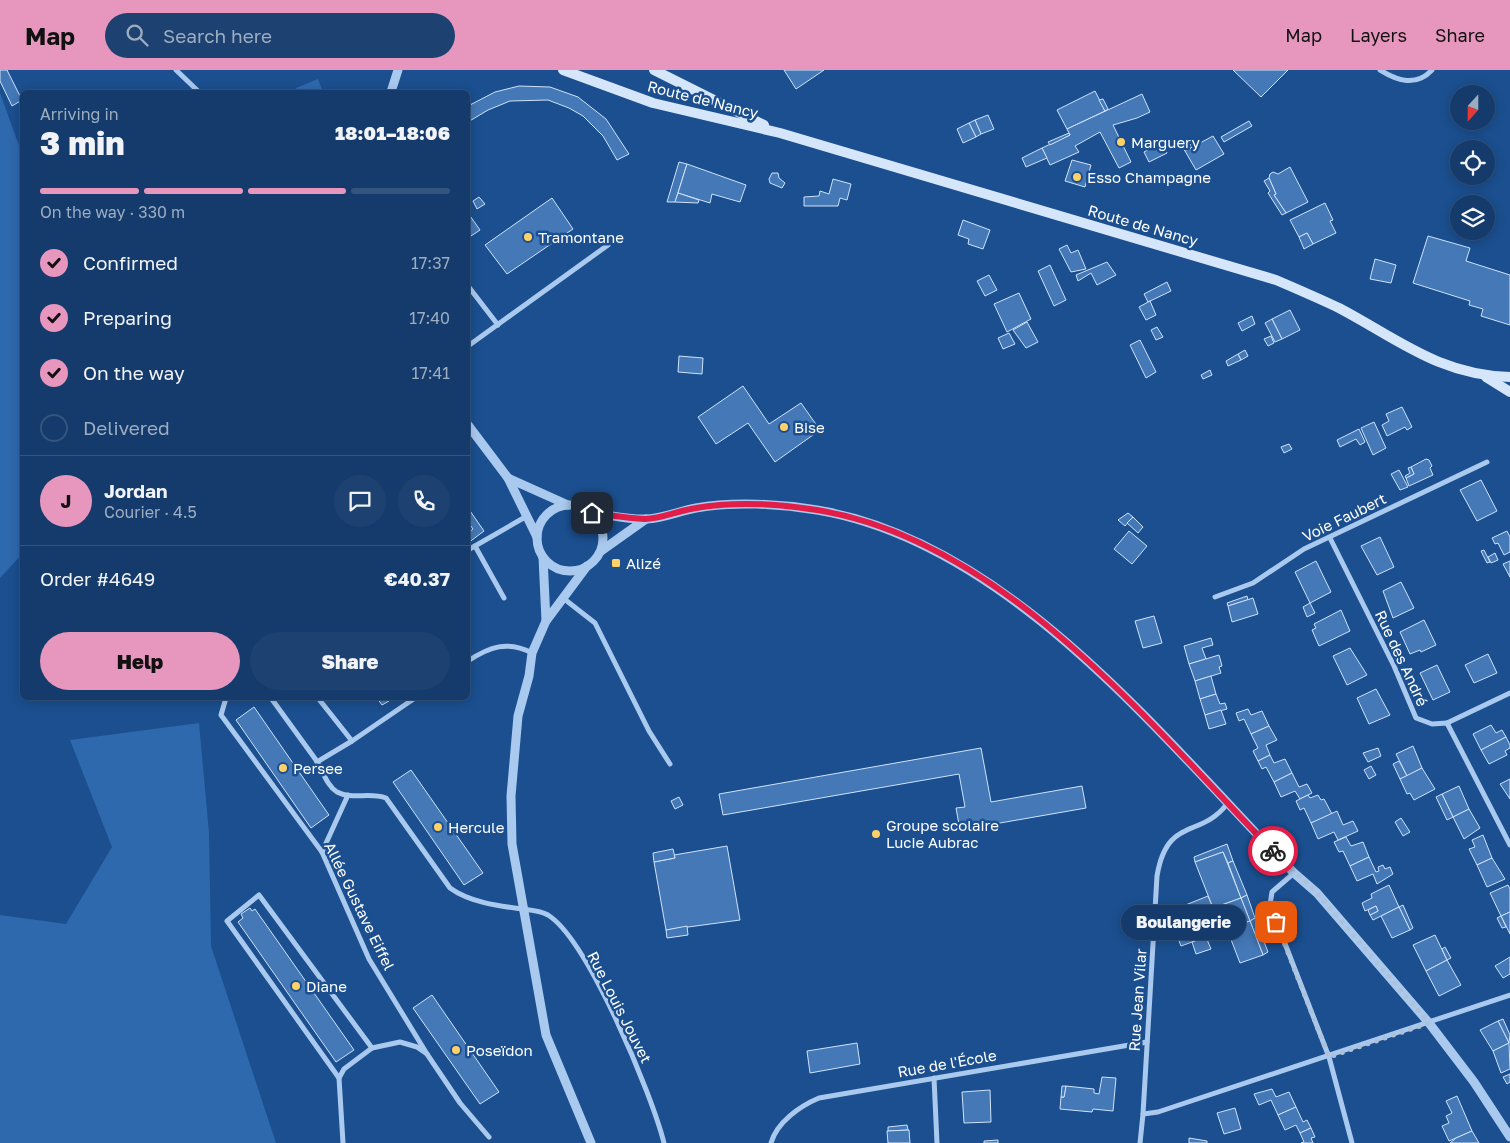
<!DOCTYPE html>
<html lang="en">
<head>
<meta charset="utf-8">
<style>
	body { margin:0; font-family:"Golos Text",sans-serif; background:#1d4271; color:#f1f3f6; height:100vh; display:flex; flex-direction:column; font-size:19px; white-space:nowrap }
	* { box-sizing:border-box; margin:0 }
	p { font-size:16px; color:#9dadc1 }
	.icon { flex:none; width:28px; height:28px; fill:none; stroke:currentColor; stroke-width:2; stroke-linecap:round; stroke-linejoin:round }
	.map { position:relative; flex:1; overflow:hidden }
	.drawer { position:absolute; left:20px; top:20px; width:450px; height:610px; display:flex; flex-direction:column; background:#143b6b; border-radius:8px; box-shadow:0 2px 12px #0003,0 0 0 1px #33557e }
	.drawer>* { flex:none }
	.needle { width:32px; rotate:201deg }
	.buttons { position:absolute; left:1450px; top:15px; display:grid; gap:10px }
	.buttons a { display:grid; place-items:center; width:45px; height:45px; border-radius:50%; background:#143b6b; box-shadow:0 2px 12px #0003,0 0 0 1px #33557e; font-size:25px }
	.pin { position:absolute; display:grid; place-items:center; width:42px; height:42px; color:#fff; margin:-21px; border-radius:10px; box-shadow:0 2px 8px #0006 }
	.courier { position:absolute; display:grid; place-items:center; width:50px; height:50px; margin:-25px; border:4px solid #e11d48; border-radius:50%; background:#fff; color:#222; box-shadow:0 1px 6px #0007 }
	.bubble { position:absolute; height:35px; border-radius:18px; background:#143b6b; box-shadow:0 2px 12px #0003,0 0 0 1px #33557e; font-size:16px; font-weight:800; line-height:35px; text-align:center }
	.head em { font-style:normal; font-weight:800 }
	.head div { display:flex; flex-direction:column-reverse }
	.head { display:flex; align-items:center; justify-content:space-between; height:85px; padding:0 20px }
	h1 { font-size:32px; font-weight:800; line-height:38px }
	.bar { display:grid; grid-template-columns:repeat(4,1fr); gap:8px 5px; align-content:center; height:60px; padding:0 20px }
	.bar i { height:6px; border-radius:4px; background:#33557e }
	.bar .current { background:#e797bd }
	.bar p { grid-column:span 4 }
	.line { display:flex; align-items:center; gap:12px; padding:0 20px; border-top:1px solid #33557e }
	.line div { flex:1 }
	.round { display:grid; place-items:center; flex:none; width:52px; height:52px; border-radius:26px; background:#1d4271 }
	ol { padding:0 20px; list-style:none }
	li { display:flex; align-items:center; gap:15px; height:55px }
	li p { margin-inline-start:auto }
	li .icon { padding:5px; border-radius:50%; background:#e797bd; color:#111; stroke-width:4 }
	li:last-child { color:#9dadc1 }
	li i { width:28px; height:28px; border:2px solid #33557e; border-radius:50% }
	.cta { display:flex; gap:10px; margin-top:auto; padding:10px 20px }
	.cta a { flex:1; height:58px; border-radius:30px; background:#e797bd; color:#111; font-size:20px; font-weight:800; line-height:58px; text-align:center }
	.cta a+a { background:#1d4271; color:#f1f3f6 }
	header { display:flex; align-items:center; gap:30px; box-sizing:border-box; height:70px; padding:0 25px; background:#e797bd; color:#111 }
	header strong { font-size:24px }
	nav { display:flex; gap:28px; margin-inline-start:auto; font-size:18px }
	.search { width:350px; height:45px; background:#1d4271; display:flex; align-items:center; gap:12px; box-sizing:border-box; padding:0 18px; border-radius:28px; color:#9dadc1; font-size:19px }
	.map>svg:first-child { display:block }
</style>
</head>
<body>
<header>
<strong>Map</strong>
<div class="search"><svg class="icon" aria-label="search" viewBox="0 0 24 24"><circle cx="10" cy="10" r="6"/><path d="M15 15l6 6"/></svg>Search here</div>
<nav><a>Map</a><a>Layers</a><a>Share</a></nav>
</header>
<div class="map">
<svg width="1510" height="1073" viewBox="0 0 1510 1073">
	<rect width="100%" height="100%" fill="#1b4f8f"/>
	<g fill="#2e69ad">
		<path d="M318,9L323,22H298L296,18Z"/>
		<path d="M0,23L22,84V484L0,508Z"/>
		<path d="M199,653L209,763L211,876L276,1073H0V845L66,854L112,777L70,670Z"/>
	</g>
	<g fill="#4478b7" stroke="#cfe3fa">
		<path d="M0,0H7L22,30L12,36L0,11Z"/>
		<path d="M784,0H824L796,19Z"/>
		<path d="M1233,0H1288L1261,27Z"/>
		<path d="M519,16L550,17L578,27L606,49L629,84L617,90L603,66L583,46L569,38L548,30L510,31L488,40L468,52V36L495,22Z"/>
		<path d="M1095,21L1105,41L1067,59L1057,40Z"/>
		<path d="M1142,24L1150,42L1137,48L1113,55L1131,92L1119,98L1100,62L1075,76L1079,82L1050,95L1042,78L1070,65L1067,59Z"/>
		<path d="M1103,29L1108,39L1105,41L1099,30Z"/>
		<path d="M988,45L994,59L981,64L975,50Z"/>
		<path d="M975,50L981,64L976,67L969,53Z"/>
		<path d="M1249,51L1252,56L1224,72L1221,67Z"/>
		<path d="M969,53L976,67L963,73L957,59Z"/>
		<path d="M1069,63L1070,65L1050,75L1048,72Z"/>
		<path d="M1213,66L1224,84L1196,100L1185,81Z"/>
		<path d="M1199,70L1200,73L1185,81L1183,79Z"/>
		<path d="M1162,72L1167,83L1149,92L1144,82Z"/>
		<path d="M1042,78L1047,88L1026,97L1022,88Z"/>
		<path d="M1072,90L1091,95L1085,117L1065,111Z"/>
		<path d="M679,92L687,94L675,132H667Z"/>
		<path d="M687,94L746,115L740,132L712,124L710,133L678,123Z"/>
		<path d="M1290,97L1308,132L1286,143L1274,125L1276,124L1269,108L1270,104L1273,102L1278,104Z"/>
		<path d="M772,103H778L779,108L785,113L782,118L770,113L769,109Z"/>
		<path d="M1269,108L1276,124L1274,125L1286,143L1282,145L1268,123L1270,121L1264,111Z"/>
		<path d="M833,109L851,114L847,130L840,128L838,136H804V127L819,126L820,121L829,124Z"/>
		<path d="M678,123L699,130L698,133L675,132Z"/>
		<path d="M479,127L485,134L477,139L473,131Z"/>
		<path d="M552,128L573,159L507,204L485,175Z"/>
		<path d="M1325,133L1333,150L1330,151L1336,163L1313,174L1307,163L1299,167L1290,150Z"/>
		<path d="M468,143L480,160L468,168Z"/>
		<path d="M963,150L990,160L983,179L968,174L969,169L958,165Z"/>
		<path d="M1307,163L1313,174L1304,179L1299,167Z"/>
		<path d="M1428,166L1470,178L1466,191L1510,205V255L1481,246L1483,239L1469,235L1470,231L1413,213Z"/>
		<path d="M1067,175L1071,183L1078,180L1086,199L1071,202L1059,179Z"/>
		<path d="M1375,189L1396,195L1391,213L1370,209Z"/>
		<path d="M1107,192L1116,205L1097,215L1091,203L1078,211L1076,205Z"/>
		<path d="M1050,195L1066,230L1054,236L1038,201Z"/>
		<path d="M989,205L997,220L985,226L977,211Z"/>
		<path d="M1167,212L1171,221L1148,232L1144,224Z"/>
		<path d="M1019,223L1031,249L1007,262L994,234Z"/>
		<path d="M1150,231L1156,245L1146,250L1139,237Z"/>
		<path d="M1290,240L1300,260L1282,269L1272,249Z"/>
		<path d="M1252,246L1255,254L1242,261L1238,253Z"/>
		<path d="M1272,249L1282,269L1275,272L1265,253Z"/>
		<path d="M1027,252L1038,272L1026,278L1013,260Z"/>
		<path d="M1157,257L1163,267L1156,270L1151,260Z"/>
		<path d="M1009,263L1015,274L1003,279L998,268Z"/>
		<path d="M1271,266L1274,273L1268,276L1264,269Z"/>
		<path d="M1140,270L1156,302L1146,308L1130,275Z"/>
		<path d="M1245,280L1248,286L1241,290L1238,284Z"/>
		<path d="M1238,284L1241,290L1228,296L1226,291Z"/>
		<path d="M679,286L703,288L702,304L678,302Z"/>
		<path d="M1210,300L1212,305L1203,309L1201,305Z"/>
		<path d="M743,316L769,354L801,333L820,360L775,392L748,353L716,374L698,347Z"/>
		<path d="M1402,337L1412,357L1407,360L1405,357L1387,366L1382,355L1389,351L1386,344Z"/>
		<path d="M1374,352L1386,378L1373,385L1361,358Z"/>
		<path d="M1359,359L1365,372L1360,375L1356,369L1340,377L1337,370Z"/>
		<path d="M1289,374L1292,379L1284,383L1281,377Z"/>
		<path d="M1426,389L1429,390L1432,396L1430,398L1433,405L1409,416L1406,408L1414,404L1411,397Z"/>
		<path d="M1411,397L1414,404L1406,408L1405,406L1410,403L1408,398Z"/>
		<path d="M1399,400L1408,417L1400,420L1391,404Z"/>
		<path d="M1481,410L1497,441L1477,451L1460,420Z"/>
		<path d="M468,438L484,461L468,473V463L473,459L468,452Z"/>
		<path d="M1128,443L1133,447L1125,456L1118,450Z"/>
		<path d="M1133,447L1143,457L1138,463L1127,453Z"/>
		<path d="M1129,461L1147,476L1132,494L1114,479Z"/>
		<path d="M1507,461L1510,467V482L1504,485L1498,473L1495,474L1492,468Z"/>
		<path d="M1380,467L1394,497L1377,505L1361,476Z"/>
		<path d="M1484,480L1490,492L1487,493L1481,481Z"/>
		<path d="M1495,483L1498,490L1491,493L1488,487Z"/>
		<path d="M1316,491L1331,522L1310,533L1295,502Z"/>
		<path d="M1510,491V507L1503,494Z"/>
		<path d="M1401,512L1414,538L1393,548L1383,521Z"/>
		<path d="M1247,526L1248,530L1228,536L1227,533Z"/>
		<path d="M1253,528L1258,544L1232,552L1228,536Z"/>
		<path d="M1310,533L1315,543L1307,547L1303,537Z"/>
		<path d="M1341,540L1350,561L1319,576L1312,560L1316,558L1314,554Z"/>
		<path d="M1154,546L1162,573L1143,578L1135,551Z"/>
		<path d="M1424,550L1436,575L1421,582L1420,580L1410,584L1400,562Z"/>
		<path d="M1211,568L1213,575L1202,578L1206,589L1189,594L1184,576Z"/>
		<path d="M1350,578L1367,605L1347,615L1333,586Z"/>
		<path d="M1488,584L1497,603L1474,613L1465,595Z"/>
		<path d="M1219,585L1222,596L1219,597L1221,603L1195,611L1189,594Z"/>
		<path d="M1437,595L1450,622L1433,630L1420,603Z"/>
		<path d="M1211,606L1216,624L1200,629L1195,611Z"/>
		<path d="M1376,619L1390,645L1369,654L1357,628Z"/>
		<path d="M1216,624L1220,634L1225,633L1227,639L1205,645L1200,629Z"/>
		<path d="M377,628H387L389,631L382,635Z"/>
		<path d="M254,637L329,745L311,758L236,650Z"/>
		<path d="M1248,639L1251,645L1262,641L1269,656L1251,664L1244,649L1239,651L1236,643Z"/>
		<path d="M1221,640L1226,654L1209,659L1205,645Z"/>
		<path d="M1491,655L1496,663L1502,660L1506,667L1481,680L1473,664Z"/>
		<path d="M1269,656L1277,670L1266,675L1270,685L1258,691L1253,681L1258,678L1251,664Z"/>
		<path d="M1506,667L1510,675V678L1505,681L1507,685L1489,694L1481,680Z"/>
		<path d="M1413,676L1422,698L1407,706L1396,684Z"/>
		<path d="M981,678L991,732L1082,716L1086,738L960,760L956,738L965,737L959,704L723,745L719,724Z"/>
		<path d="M1378,678L1381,686L1368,692L1363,683Z"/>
		<path d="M1270,685L1274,693L1285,689L1292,703L1274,712L1266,697L1262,699L1258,691Z"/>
		<path d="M1399,691L1407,706L1400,709L1393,694Z"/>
		<path d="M1371,696L1376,705L1369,709L1364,700Z"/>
		<path d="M1422,698L1435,719L1414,730L1410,723L1407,724L1400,709Z"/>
		<path d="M411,700L483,803L464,815L393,712Z"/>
		<path d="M1292,703L1299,717L1307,714L1312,723L1300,729L1295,721L1281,727L1274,712Z"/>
		<path d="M1510,709V729L1500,714Z"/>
		<path d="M1459,716L1469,739L1453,747L1442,724Z"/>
		<path d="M1442,724L1453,747L1447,750L1436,727Z"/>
		<path d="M1308,725L1310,728L1318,725L1321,730L1324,729L1332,744L1311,753L1304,738L1300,740L1296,731Z"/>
		<path d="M679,727L683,735L675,739L671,731Z"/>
		<path d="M1469,739L1480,758L1464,769L1453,747Z"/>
		<path d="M1337,741L1343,755L1353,751L1358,761L1338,770L1334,762L1318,769L1311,753Z"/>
		<path d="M1401,748L1410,762L1403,766L1395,752Z"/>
		<path d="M1483,765L1492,788L1477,795L1469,779L1475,777L1472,770Z"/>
		<path d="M1346,767L1351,776L1363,772L1369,787L1350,796L1343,781L1339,782L1334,772Z"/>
		<path d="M1227,774L1233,791L1228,793L1223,782L1195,792L1194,787Z"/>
		<path d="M727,776L740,850L666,860L654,792L675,788L674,785Z"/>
		<path d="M673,779L675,788L654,792L653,783Z"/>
		<path d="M1223,782L1241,828L1213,838L1195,792Z"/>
		<path d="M1369,787L1376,802L1379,801L1378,797L1383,795L1385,799L1390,797L1393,804L1377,814L1373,804L1357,811L1350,796Z"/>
		<path d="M1492,788L1505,809L1487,817L1477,795Z"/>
		<path d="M1233,791L1247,825L1241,828L1228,793Z"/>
		<path d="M1389,815L1399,837L1373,850L1370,845L1378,841L1376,836L1365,841L1362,833L1372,828L1371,824Z"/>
		<path d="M1508,815L1510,819V842L1501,846L1490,823Z"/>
		<path d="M1247,825L1255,848L1250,851L1241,828Z"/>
		<path d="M1208,826L1213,838L1182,849L1178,838Z"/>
		<path d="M1241,828L1250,851L1227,859L1223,849L1203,856L1206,867L1181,876L1172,853Z"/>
		<path d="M1403,835L1413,858L1410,860L1399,837Z"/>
		<path d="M1376,836L1378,841L1370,845L1368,840Z"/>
		<path d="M1399,837L1410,860L1392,868L1381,846Z"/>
		<path d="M250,838L252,841L255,839L354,980L336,992L238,852L243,848L241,844Z"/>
		<path d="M1510,842V864L1501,846Z"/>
		<path d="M1501,846L1506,857L1502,858L1497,848Z"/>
		<path d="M1255,848L1268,882L1263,885L1250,851Z"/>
		<path d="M1250,851L1263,885L1240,893L1227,859Z"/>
		<path d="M687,856L688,865L667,868L666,860Z"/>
		<path d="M1435,865L1447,890L1426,901L1413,875Z"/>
		<path d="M1206,867L1211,879L1196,884L1192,872Z"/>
		<path d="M1445,877L1451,888L1447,890L1442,879Z"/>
		<path d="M1510,887V904L1503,908L1495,896Z"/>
		<path d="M1447,890L1461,915L1439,926L1426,901Z"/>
		<path d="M432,925L499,1022L480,1034L413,938Z"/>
		<path d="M1503,949L1510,965L1509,973L1498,951Z"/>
		<path d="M1498,951L1509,973L1493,981L1480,960Z"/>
		<path d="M857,973L860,994L810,1003L807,981Z"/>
		<path d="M1509,973L1510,999L1501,1003L1493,981Z"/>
		<path d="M1510,1004V1012L1507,1014L1503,1007Z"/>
		<path d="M1102,1007L1116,1008L1113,1041L1093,1039L1092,1042L1060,1039L1061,1027H1064L1066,1016L1094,1019V1023L1099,1024Z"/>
		<path d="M1062,1016H1066L1064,1027H1061Z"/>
		<path d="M1272,1019L1276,1027L1289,1022L1296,1037L1278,1045L1271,1030L1259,1035L1254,1024Z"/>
		<path d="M990,1020L991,1052L964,1053L962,1022Z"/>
		<path d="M1457,1026L1472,1061L1449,1071L1442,1056L1449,1053L1446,1046L1452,1043L1446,1031Z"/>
		<path d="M1296,1037L1303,1052L1307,1050L1311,1058L1300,1063L1296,1055L1285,1060L1278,1045Z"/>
		<path d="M1235,1038L1241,1059L1224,1064L1217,1043Z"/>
		<path d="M907,1055L908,1060L888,1061V1057Z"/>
		<path d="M1311,1058L1315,1067L1311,1068L1313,1073H1301L1304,1072L1300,1063Z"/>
		<path d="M909,1060L910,1073H888L887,1061Z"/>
		<path d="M1472,1061L1479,1073H1450L1456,1068Z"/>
		<path d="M1189,1068L1207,1071V1073H1189Z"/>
		<path d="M998,1070V1073H984V1071Z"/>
	</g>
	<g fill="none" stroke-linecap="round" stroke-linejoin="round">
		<g stroke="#a9c9ee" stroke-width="5">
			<path d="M176,0L199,22"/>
			<path d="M1380,0C1398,11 1416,17 1432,0"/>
			<path d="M468,216L498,255"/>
			<path d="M468,276L608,175"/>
			<path d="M1330,468L1394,596L1416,648L1432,654L1447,653L1510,775"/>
			<path d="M475,476L504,528"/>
			<path d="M468,480L527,446"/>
			<path d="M1215,527L1253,513L1304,479L1487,392"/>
			<path d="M563,528L595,553L649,661L670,694"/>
			<path d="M468,591C489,577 508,570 532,583"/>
			<path d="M226,628L221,645L322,782L369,889L427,984"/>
			<path d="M271,628C286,649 301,669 316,690C323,700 326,715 337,722C352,730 370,722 386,728L450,818C469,832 498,836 522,839C530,840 541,841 548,845C588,870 652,1025 664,1073"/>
			<path d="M318,628L352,671"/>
			<path d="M1447,653L1510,623"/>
			<path d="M317,692L352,671L415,628"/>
			<path d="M322,782L348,725"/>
			<path d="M1294,803L1272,822L1270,835L1329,987L1352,1073"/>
			<path d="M339,1008L227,851L259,825L372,978"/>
			<path d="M934,1008L937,1073"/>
			<path d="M1143,1044L1157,806C1167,746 1200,769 1227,734"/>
			<path d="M343,1073L339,1008L344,999L372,978L400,972L417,977L427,984L460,1033L489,1067"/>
			<path d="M771,1073C777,1052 800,1036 819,1028L1147,972"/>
			<path d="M1140,1073L1143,1044L1158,1042L1510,925"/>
		</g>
		<g stroke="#a9c9ee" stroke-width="9">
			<path d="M391,22L398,0"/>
			<path d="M468,355L508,408L537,467"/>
			<path d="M508,408L568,435"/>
			<circle cx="570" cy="468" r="33"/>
			<path d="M592,443C610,445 629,450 647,449C663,448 680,441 696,438C733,431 781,434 817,440C1010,472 1164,670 1294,803L1317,823L1429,953L1474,1012L1510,1067"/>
			<path d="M601,481L646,449"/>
			<path d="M543,487L546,551"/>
			<path d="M587,496L546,551L532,583L529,606L518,646L511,726L512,774L546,965L591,1073"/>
		</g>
		<g stroke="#d6e6fa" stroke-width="10">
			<path d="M563,0L653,33L780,63L1276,210C1297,219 1318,228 1339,238C1398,269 1439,305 1510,307"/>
			<path d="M654,0L764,55"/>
			<path d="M1486,307L1510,322"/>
		</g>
	</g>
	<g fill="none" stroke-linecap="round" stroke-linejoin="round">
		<path stroke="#afc1d8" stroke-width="5" stroke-dasharray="0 9" d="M1273,781L1317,823L1429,953L1329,987L1276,852"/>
		<path stroke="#e11d48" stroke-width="6" d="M592,443C609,445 627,448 645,449C661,449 680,440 696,438C735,431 779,434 817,440C1003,470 1149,653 1273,781"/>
	</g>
	<g fill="#ffd166" stroke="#1b4f8f" stroke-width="2">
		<circle cx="1121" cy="72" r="5"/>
		<circle cx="1077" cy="107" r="5"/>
		<circle cx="528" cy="167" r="5"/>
		<circle cx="784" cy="357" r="5"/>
		<rect x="611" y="488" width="10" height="10" rx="2.5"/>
		<circle cx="283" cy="698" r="5"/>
		<circle cx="438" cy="757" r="5"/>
		<circle cx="876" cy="764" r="5"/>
		<circle cx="296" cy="916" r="5"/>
		<circle cx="456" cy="980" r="5"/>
	</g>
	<g text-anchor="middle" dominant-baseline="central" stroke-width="5" stroke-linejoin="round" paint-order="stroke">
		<g font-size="15" fill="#fff" stroke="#1b4f8f">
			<text transform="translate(703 29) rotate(14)">Route de Nancy</text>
			<text transform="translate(1143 155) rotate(16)">Route de Nancy</text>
			<text transform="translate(1344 447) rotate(-26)">Voie Faubert</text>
			<text transform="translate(1402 588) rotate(65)">Rue des André</text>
			<text transform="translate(360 836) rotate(64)">Allée Gustave Eiffel</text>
			<text transform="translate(1137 930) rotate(-86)">Rue Jean Vilar</text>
			<text transform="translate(620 937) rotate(63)">Rue Louis Jouvet</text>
			<text transform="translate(947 993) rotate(-10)">Rue de l'École</text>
		</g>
		<g font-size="15" fill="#fff" stroke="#1b4f8f" text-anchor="start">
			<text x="1131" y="72">Marguery</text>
			<text x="1087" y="107">Esso Champagne</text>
			<text x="538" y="167">Tramontane</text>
			<text x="794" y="357">Bise</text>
			<text x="626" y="493">Alizé</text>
			<text x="293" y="698">Persee</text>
			<text x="886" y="755">Groupe scolaire<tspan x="886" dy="17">Lucie Aubrac</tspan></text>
			<text x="448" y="757">Hercule</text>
			<text x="306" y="916">Diane</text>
			<text x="466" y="980">Poseïdon</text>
		</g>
	</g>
</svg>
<div class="buttons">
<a><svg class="needle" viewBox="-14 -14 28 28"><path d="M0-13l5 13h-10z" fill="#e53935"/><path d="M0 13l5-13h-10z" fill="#9dadc1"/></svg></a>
<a><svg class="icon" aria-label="locate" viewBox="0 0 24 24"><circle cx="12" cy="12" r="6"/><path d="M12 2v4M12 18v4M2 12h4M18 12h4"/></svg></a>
<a><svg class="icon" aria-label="layers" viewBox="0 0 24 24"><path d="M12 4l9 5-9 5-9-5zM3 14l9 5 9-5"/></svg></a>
</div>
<div class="pin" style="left:1276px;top:852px;background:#ea580c"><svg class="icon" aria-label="bag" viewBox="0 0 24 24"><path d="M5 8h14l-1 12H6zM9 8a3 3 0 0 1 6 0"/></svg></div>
<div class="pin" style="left:592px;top:443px;background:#1f2937"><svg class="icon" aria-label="home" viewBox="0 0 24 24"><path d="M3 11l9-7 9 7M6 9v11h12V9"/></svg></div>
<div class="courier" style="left:1273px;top:781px"><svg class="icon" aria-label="bike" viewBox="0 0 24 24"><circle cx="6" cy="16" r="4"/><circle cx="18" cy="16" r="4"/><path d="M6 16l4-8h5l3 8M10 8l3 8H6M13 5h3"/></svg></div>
<div class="bubble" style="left:1121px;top:835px;width:125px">Boulangerie</div>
<section class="drawer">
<div class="head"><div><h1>3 min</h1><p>Arriving in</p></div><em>18:01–18:06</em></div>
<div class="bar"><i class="current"></i><i class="current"></i><i class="current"></i><i></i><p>On the way · 330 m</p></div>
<ol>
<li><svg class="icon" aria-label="check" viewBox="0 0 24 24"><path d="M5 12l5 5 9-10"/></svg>Confirmed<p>17:37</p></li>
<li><svg class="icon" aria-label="check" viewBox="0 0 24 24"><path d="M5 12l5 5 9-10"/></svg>Preparing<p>17:40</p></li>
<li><svg class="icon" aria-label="check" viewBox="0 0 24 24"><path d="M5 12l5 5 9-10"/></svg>On the way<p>17:41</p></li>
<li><i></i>Delivered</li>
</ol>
<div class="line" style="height:90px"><b class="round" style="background:#e797bd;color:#111">J</b><div><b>Jordan</b><p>Courier · 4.5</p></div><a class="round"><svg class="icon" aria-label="chat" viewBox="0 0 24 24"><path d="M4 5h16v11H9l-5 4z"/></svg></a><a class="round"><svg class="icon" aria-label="phone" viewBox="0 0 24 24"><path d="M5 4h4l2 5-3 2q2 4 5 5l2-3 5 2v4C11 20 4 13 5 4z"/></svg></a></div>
<div class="line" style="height:65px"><div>Order #4649</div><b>€40.37</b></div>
<div class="cta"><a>Help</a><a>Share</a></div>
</section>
</div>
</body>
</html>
